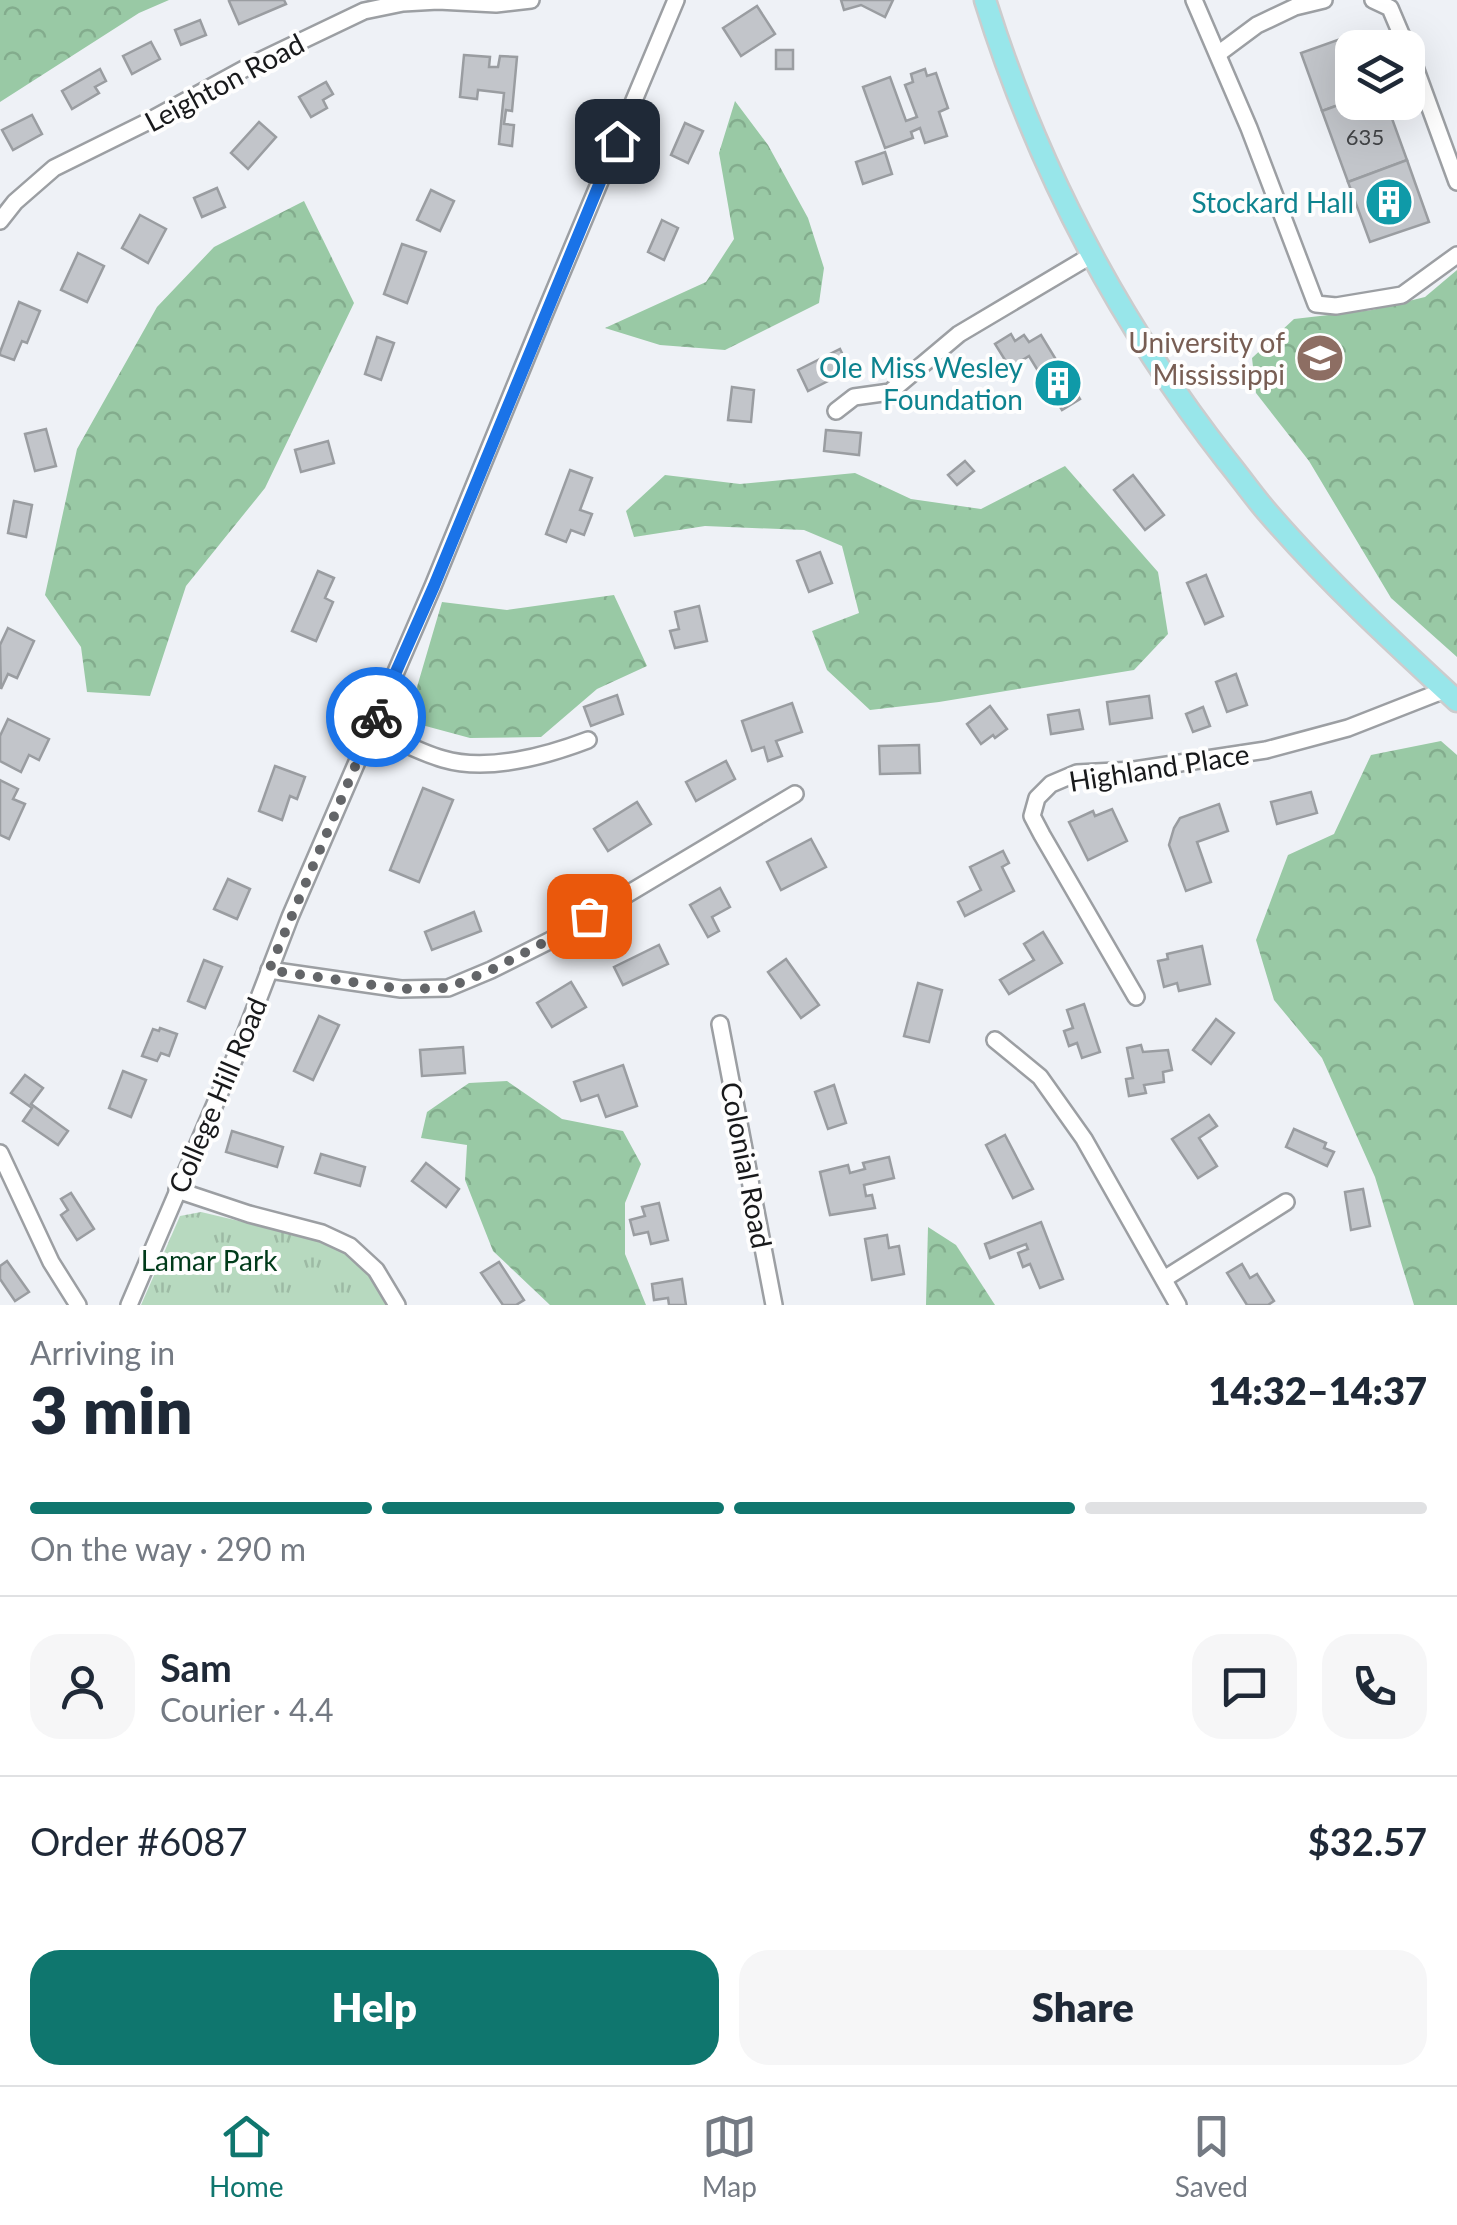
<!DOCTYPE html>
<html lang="en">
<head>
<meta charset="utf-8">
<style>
	body { margin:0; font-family:Lato,sans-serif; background:#f6f6f7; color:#1f2937; height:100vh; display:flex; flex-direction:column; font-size:38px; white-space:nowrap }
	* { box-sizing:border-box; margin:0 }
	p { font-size:32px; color:#747a83 }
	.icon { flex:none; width:55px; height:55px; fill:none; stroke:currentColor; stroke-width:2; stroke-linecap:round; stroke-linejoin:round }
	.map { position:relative; height:1305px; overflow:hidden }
	.side { display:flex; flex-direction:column; background:#fff; flex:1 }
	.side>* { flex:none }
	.controls { position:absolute; left:1335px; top:30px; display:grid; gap:20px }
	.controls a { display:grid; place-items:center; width:90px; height:90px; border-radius:20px; background:#fff; box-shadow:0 10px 40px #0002; font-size:50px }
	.pin { position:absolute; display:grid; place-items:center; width:85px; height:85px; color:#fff; margin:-42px; border-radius:20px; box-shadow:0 5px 15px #0006 }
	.courier { position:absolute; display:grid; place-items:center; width:100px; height:100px; margin:-50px; border:8px solid #1a73e8; border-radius:50%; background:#fff; color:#222; box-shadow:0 2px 12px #0007 }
	.head em { font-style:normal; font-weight:800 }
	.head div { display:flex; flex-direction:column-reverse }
	.head { display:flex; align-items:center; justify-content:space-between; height:170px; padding:0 30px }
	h1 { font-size:65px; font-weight:800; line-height:75px }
	.bar { display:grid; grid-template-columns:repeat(4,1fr); gap:15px 10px; align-content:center; height:120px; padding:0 30px }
	.bar i { height:12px; border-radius:8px; background:#e0e1e3 }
	.bar .current { background:#0f766e }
	.bar p { grid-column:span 4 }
	.line { display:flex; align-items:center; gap:25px; padding:0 30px; border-top:2px solid #e0e1e3 }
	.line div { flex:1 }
	.round { display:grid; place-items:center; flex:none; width:105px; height:105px; border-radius:30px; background:#f6f6f7 }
	.primary-button { display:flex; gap:20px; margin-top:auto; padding:20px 30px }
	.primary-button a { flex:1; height:115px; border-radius:30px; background:#0f766e; color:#fff; font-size:40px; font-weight:800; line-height:115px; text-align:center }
	.primary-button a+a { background:#f6f6f7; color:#1f2937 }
	.dock { display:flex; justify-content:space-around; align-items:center; height:140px; border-top:2px solid #e0e1e3; background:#fff; font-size:28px; color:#747a83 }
	.dock a { display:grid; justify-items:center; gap:5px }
	.dock .current { color:#0f766e }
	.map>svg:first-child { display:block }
</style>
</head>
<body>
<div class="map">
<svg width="1457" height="1305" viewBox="0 0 1457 1305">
	<defs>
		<pattern id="forest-crowns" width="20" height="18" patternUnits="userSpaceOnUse" patternTransform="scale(2.5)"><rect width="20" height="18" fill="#99c9a5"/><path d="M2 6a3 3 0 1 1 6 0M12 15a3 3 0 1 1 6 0" fill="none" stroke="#83ac8d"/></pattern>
		<pattern id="park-tufts" width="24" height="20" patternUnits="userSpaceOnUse" patternTransform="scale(2.5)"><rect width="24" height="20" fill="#b7d9bf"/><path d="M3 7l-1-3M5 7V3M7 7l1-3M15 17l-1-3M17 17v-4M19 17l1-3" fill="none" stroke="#9dbaa4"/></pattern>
	</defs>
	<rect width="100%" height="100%" fill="#eef1f6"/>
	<g fill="url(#forest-crowns)">
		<path d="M0,0H169L139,13L0,102Z"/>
		<path d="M735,101L768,145L808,218L824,268L819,303L725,350L660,345L605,328L706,282L734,239L719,153Z"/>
		<path d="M304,201L354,303L265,488L186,586L150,696L87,692L81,647L45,595L77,449L157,307L214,247Z"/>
		<path d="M1457,270V657L1391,598L1309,461L1256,393L1252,358L1294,319L1372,310L1425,297Z"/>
		<path d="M1065,466L1158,572L1168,634L1134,670L939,702L870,710L827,670L812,631L859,613L842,546L804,530L705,526L634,537L626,511L665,475L740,484L855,473L911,499L981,509Z"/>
		<path d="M614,595L647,666L597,689L541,737L470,738L407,721L442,602L507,610Z"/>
		<path d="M1441,741L1457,755V1305H1414L1375,1177L1322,1058L1274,1000L1256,940L1288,855L1334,834L1371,755Z"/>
		<path d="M507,1081L562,1119L623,1131L641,1164L625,1203V1254L646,1305H550L493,1251L465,1180L467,1145L421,1138L427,1112L469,1083Z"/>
		<path d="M928,1227L956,1245L995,1305H926Z"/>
	</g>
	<path fill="url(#park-tufts)" d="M201,1212L319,1240L348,1253L371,1277L390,1305H141L180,1216Z"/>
	<g fill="#c2c5ca" stroke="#9a9da1" stroke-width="2.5">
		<path d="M231,0H284L286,4L239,24L229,1Z"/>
		<path d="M841,0H893L885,17L861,5L844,10Z"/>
		<path d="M757,6L775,34L741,56L723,28Z"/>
		<path d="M200,20L206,35L181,45L175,30Z"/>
		<path d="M1360,32L1366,48H1352V100L1322,111L1301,53Z"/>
		<path d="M151,42L160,59L132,74L123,56Z"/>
		<rect x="776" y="50" width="17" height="19"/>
		<path d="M464,55L490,57L489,67H498L500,56L517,57L512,111L506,110L504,124L514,125L512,146L499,144L504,93L478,90L477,99L460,97Z"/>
		<path d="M100,69L106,81L95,87L99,93L72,109L62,91Z"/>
		<path d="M925,69L927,76L936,73L948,108L939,112L947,136L925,143L920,128L911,132L913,138L885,148L863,87L890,77L906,121L917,117L905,85L913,82L911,74Z"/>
		<path d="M326,82L333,94L323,100L327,108L311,117L299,97Z"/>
		<path d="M1352,100V102H1386L1407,160L1348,182L1322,111Z"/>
		<path d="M32,115L42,134L13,150L2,130Z"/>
		<path d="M259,122L276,137L248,169L231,153Z"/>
		<path d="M685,123L703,131L688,163L671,155Z"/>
		<path d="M885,152L892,174L863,184L856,162Z"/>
		<path d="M1407,160L1429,222L1370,242L1348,182Z"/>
		<path d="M217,188L225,207L202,217L194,198Z"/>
		<path d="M431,190L454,201L440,231L417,220Z"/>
		<path d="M140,215L166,229L148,263L122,248Z"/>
		<path d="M662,220L678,228L664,260L648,252Z"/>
		<path d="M402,244L426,252L407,303L384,294Z"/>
		<path d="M78,253L104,266L87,302L61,290Z"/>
		<path d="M19,302L40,311L27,343L22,341L14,360L0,355V352Z"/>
		<path d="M1011,334L1015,341L1024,335L1029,342L1041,335L1080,399L1062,410L1029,356L1010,368L995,344Z"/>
		<path d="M377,337L394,343L381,380L365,374Z"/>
		<path d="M840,349L850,370L808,391L798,370Z"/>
		<path d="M732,387L754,390L751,422L728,420Z"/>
		<path d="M46,429L56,466L35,471L25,434Z"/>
		<path d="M826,430L861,433L859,455L824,451Z"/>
		<path d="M328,441L334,463L301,472L295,450Z"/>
		<path d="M965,461L974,471L957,485L948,475Z"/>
		<path d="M570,470L592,478L580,510L592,514L584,535L571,530L566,542L546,534Z"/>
		<path d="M1133,475L1164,515L1145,530L1114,490Z"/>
		<path d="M14,501L32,505L26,537L8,533Z"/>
		<path d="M820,552L832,583L809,592L797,561Z"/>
		<path d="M318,571L334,578L325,598L333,602L316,641L292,631Z"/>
		<path d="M1206,575L1223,616L1205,624L1187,583Z"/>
		<path d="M699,606L707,641L675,648L670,631L679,629L675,612Z"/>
		<path d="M8,628L34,641L17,678L8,674L1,689L0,645Z"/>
		<path d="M1236,674L1247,705L1227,712L1216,682Z"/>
		<path d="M617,695L623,714L591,726L584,707Z"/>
		<path d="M1149,696L1152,718L1110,724L1107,702Z"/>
		<path d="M792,703L802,732L776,741L782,756L768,761L764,747L752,751L742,721Z"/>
		<path d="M990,706L1007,729L995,738L993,735L981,744L967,724Z"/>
		<path d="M1203,707L1210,726L1193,732L1186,714Z"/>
		<path d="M1079,710L1083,729L1051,734L1048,715Z"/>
		<path d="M8,719L49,739L39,760L29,755L21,772L0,761V736Z"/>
		<path d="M919,745L920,773L880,774L879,746Z"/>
		<path d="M726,761L735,779L696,801L686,782Z"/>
		<path d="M275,766L305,777L297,799L290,796L282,820L259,811Z"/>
		<path d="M0,780L18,789L13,799L25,804L9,839L0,835Z"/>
		<path d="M423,788L453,800L419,882L390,870Z"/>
		<path d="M1311,792L1317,813L1277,824L1271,802Z"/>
		<path d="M637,802L651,824L608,851L594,829Z"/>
		<path d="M1219,804L1228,831L1197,842L1211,882L1186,891L1169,845L1174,828L1180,818Z"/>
		<path d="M1112,809L1127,841L1088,860L1069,822L1093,811L1095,816Z"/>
		<path d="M811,839L826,867L781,890L767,862Z"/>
		<path d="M1003,851L1009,863L1002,867L1014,891L965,916L958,902L981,890L970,867Z"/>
		<path d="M228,879L250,889L237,919L214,909Z"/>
		<path d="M720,888L730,907L712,917L719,931L708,937L690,905Z"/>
		<path d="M474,912L481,931L432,950L425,932Z"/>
		<path d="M1043,932L1062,963L1009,994L1000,980L1034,960L1024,944Z"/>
		<path d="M659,945L668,964L623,985L614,967Z"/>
		<path d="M1202,946L1210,984L1179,991L1177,983L1164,987L1158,961L1168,959L1167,954Z"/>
		<path d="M786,959L819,1005L801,1018L768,972Z"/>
		<path d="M204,960L222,967L205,1008L188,1001Z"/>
		<path d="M571,982L586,1007L552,1027L537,1003Z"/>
		<path d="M918,983L942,990L929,1042L904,1036Z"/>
		<path d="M1084,1004L1100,1052L1082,1058L1077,1043L1069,1046L1064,1031L1073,1028L1067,1010Z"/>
		<path d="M319,1016L339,1025L313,1080L294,1071Z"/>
		<path d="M1216,1019L1234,1033L1211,1064L1193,1050Z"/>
		<path d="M160,1028L177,1034L169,1056L161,1053L157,1061L142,1056L153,1029L159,1031Z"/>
		<path d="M1141,1045L1143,1052L1168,1050L1172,1070L1163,1072L1164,1082L1144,1085L1146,1093L1129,1096L1126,1079L1133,1078L1127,1048Z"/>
		<path d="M463,1047L465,1073L422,1076L420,1050Z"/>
		<path d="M623,1065L637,1106L606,1117L598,1095L581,1101L574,1082Z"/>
		<path d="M123,1071L146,1080L131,1117L109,1108Z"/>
		<path d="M25,1075L43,1088L31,1104L68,1131L58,1145L23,1121L32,1108L11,1093Z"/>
		<path d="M834,1085L846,1123L828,1129L815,1092Z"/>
		<path d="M1209,1115L1217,1126L1199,1138L1217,1166L1198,1178L1172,1139Z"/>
		<path d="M1294,1129L1326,1143L1324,1148L1334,1152L1327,1166L1286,1147Z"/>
		<path d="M232,1131L283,1147L277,1167L226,1152Z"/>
		<path d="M1005,1135L1033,1189L1013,1198L986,1145Z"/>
		<path d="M321,1154L365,1167L360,1186L315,1173Z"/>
		<path d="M889,1157L894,1178L864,1185L866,1196L872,1195L875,1208L830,1215L820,1172L848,1165L850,1173L865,1169L863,1163Z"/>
		<path d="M426,1163L459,1189L446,1207L412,1181Z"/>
		<path d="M1363,1189L1370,1226L1351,1230L1345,1192Z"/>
		<path d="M71,1193L94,1229L77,1240L61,1215L68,1210L61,1199Z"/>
		<path d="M659,1203L668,1240L651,1244L648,1232L634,1235L630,1220L645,1216L642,1207Z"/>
		<path d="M1041,1222L1063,1279L1040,1288L1030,1264L1023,1267L1018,1253L1028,1249L1026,1244L990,1258L985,1244Z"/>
		<path d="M887,1235L889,1248L899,1246L904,1274L872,1280L865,1239Z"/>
		<path d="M7,1261L29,1292L15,1301L0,1279V1266Z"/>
		<path d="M499,1262L524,1300L516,1305H503L481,1273Z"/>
		<path d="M1242,1264L1250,1278L1257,1274L1274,1301L1268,1305H1247L1227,1273Z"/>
		<path d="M682,1279L686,1305H669L668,1298L654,1300L652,1284Z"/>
	</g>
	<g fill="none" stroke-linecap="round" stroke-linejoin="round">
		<g stroke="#9c9fa3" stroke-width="20">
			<g id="minor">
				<path d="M1194,0L1249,128L1316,304L1336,306L1402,295L1457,255"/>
				<path d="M1373,0L1390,8L1407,48"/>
				<path d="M1408,48L1457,182"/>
				<path d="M1218,54L1257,25L1295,7L1324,0"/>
				<path d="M0,221L15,202L54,168L145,123L253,64L364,11L403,3L438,1L496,4L531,0"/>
				<path d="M836,411L854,397L890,392L959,334L1092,255"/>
				<path d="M371,728C394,738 418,752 443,759C487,772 546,756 588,740"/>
				<path d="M269,970L401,989L448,988L491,970L549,941L795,794"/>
				<path d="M1136,997L1042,835L1032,816L1037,798L1051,784L1077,773L1134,770L1266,750L1348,728L1445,690"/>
				<path d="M720,1024L774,1305"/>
				<path d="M995,1040L1040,1077L1084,1139L1178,1305"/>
				<path d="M0,1153L51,1262L78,1305"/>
				<path d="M177,1190L249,1214L322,1233L350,1246L376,1270L397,1305"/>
				<path d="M1164,1279L1286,1202"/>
				<path d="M129,1305L245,1034L290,917L433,586L542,320L676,0"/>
			</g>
		</g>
		<g stroke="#cccccd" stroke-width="25">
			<path id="major" d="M985,0C1037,167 1119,323 1227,461C1241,478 1254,497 1269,514C1327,581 1392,641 1457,701"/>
		</g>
		<use href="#minor" stroke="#fff" stroke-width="15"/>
		<use href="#major" stroke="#98e6ea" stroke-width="20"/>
	</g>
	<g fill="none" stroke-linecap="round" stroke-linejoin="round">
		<path stroke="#636568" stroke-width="10" stroke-dasharray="0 18" d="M376,717L269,970L401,989L448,988L491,970L536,947L589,916"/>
		<path stroke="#1a73e8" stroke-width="12" d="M376,717L434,586L617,141"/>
	</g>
	<defs>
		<g id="building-disc" transform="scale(2.5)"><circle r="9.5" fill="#0f9aa8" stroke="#fefefe"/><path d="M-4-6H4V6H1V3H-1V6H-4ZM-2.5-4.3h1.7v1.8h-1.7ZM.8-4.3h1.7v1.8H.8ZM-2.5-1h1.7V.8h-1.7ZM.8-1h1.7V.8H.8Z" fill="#fff"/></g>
		<g id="university-disc" transform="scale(2.5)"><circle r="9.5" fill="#8d6e63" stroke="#fefefe"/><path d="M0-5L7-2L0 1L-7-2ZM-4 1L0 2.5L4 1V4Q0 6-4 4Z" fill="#fff"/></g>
	</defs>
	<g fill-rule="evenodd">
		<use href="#building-disc" x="1389" y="202"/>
		<use href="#university-disc" x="1320" y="358"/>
		<use href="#building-disc" x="1058" y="383"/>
	</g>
	<g text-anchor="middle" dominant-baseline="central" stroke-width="8" stroke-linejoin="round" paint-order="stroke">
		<g font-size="22" fill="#424447">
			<text x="1365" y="136">635</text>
		</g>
		<g font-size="28" fill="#18191b" stroke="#fefefe">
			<text transform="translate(224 82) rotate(-28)">Leighton Road</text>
			<text transform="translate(1159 767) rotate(-9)">Highland Place</text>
			<text transform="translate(217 1095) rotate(-67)">College Hill Road</text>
			<text transform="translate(747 1165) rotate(79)">Colonial Road</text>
		</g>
		<g font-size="28" fill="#0d838f" stroke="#fefefe" text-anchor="end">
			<text x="1354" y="202">Stockard Hall</text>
			<text x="1023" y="367">Ole Miss Wesley<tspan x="1023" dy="32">Foundation</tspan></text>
		</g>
		<g font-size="28" fill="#785e54" stroke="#fefefe" text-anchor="end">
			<text x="1285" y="342">University of<tspan x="1285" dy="32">Mississippi</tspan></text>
		</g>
		<g font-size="28" fill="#003b1a" stroke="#fefefe">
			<text x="209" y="1260">Lamar Park</text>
		</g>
	</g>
</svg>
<div class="controls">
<a><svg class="icon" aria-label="layers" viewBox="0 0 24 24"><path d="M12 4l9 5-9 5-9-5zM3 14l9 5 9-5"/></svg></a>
</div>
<div class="pin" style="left:589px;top:916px;background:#ea580c"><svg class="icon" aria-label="bag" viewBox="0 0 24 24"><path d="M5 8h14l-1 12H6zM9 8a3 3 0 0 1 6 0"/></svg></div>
<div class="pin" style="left:617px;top:141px;background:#1f2937"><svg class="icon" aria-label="home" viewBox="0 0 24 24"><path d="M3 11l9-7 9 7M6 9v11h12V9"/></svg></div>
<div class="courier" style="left:376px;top:717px"><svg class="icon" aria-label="bike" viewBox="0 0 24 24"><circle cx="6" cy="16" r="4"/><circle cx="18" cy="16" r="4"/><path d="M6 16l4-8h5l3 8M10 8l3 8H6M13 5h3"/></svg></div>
</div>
<section class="side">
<div class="head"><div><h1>3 min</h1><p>Arriving in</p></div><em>14:32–14:37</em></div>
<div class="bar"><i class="current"></i><i class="current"></i><i class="current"></i><i></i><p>On the way · 290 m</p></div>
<div class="line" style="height:180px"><a class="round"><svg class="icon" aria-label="person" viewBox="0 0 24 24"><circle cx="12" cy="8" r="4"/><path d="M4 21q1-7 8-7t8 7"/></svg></a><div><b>Sam</b><p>Courier · 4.4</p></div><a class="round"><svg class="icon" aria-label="chat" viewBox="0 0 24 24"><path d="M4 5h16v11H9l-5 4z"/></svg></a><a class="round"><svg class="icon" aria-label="phone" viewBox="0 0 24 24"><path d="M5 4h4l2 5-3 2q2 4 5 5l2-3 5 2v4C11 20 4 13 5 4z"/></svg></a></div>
<div class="line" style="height:130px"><div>Order #6087</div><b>$32.57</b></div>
<div class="primary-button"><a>Help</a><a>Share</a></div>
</section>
<nav class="dock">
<a class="current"><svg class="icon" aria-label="home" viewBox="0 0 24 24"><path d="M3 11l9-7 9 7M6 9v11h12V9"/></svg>Home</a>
<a><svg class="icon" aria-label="map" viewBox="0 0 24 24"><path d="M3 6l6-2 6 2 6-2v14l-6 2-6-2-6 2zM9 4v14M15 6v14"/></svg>Map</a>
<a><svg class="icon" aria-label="saved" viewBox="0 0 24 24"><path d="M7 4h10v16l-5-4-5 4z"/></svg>Saved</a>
</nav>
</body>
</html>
